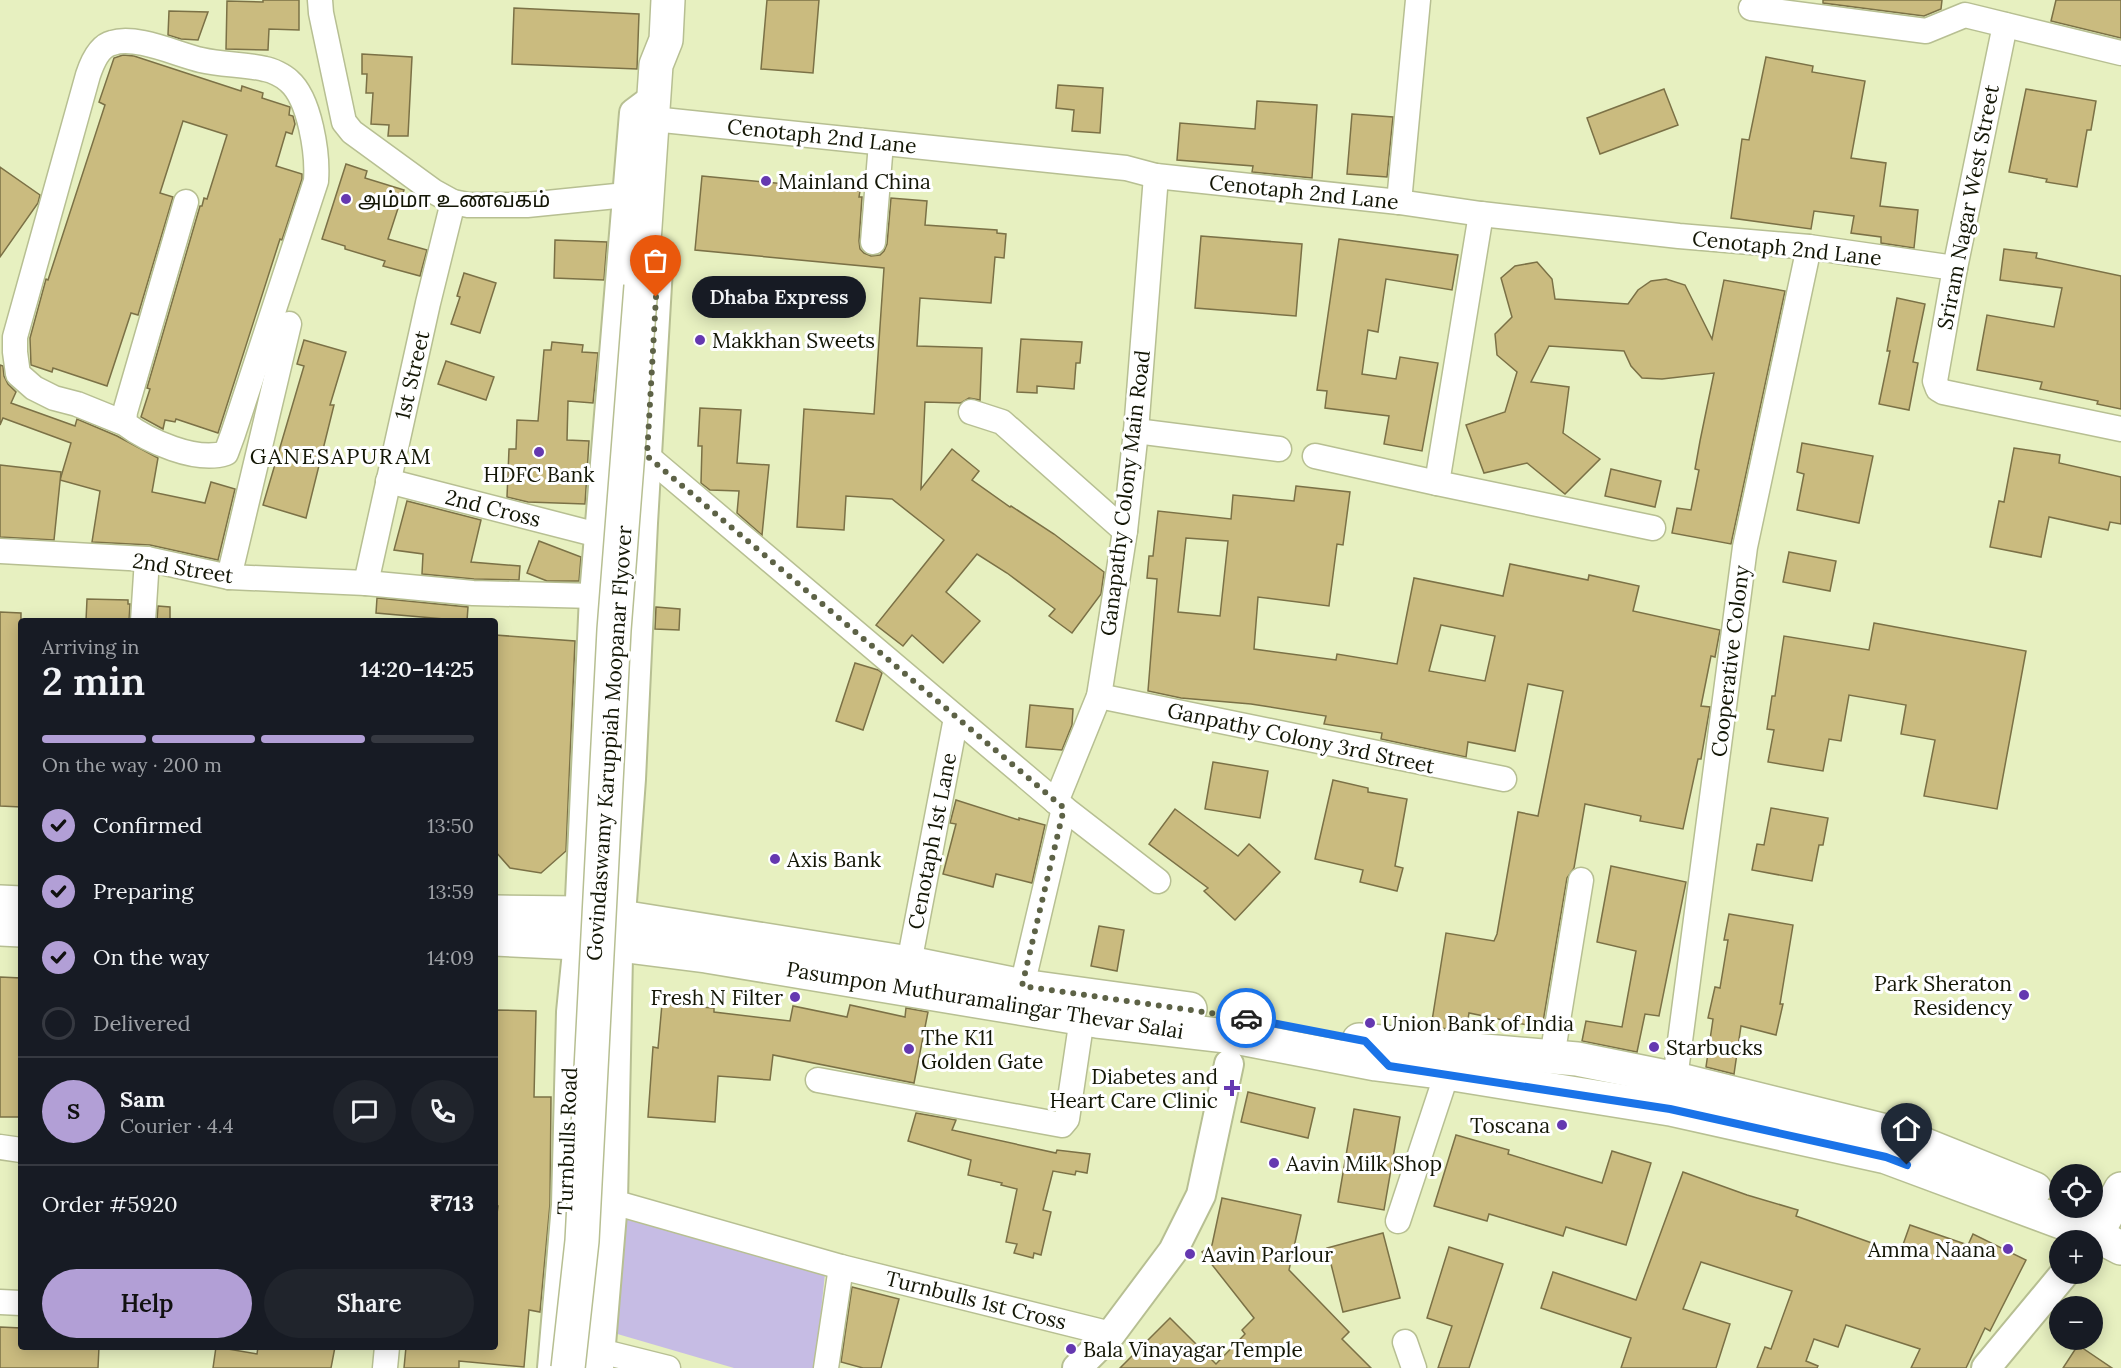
<!DOCTYPE html>
<html lang="en">
<head>
<meta charset="utf-8">
<style>
	body { margin:0; font-family:Lora,"Noto Sans Tamil",serif; background:#20242c; color:#f1f3f6; height:100vh; display:flex; flex-direction:column; font-size:22px; white-space:nowrap }
	* { box-sizing:border-box; margin:0 }
	p { font-size:20px; color:#9ea1a6 }
	.icon { flex:none; width:33px; height:33px; fill:none; stroke:currentColor; stroke-width:2; stroke-linecap:round; stroke-linejoin:round }
	.map { position:relative; flex:1; overflow:hidden }
	.sheet { position:absolute; left:18px; top:618px; width:480px; height:732px; display:flex; flex-direction:column; background:#171b24; border-radius:6px; box-shadow:0 3px 15px #0003 }
	.sheet>* { flex:none }
	.buttons { position:absolute; left:2049px; top:1164px; display:grid; gap:12px }
	.buttons a { display:grid; place-items:center; width:54px; height:54px; border-radius:50%; background:#171b24; box-shadow:0 3px 15px #0003; font-size:30px }
	.pin { position:absolute; display:grid; place-items:center; width:51px; height:51px; color:#fff; margin:-62px -26px; border-radius:50% 50% 50% 0; rotate:-45deg; box-shadow:0 0 6px #0007 }
	.pin .icon { rotate:45deg }
	.courier { position:absolute; display:grid; place-items:center; width:60px; height:60px; margin:-30px; border:4px solid #1a73e8; border-radius:50%; background:#fff; color:#222; box-shadow:0 2px 8px #0007 }
	.bubble { position:absolute; height:42px; border-radius:21px; background:#171b24; box-shadow:0 3px 15px #0003; font-size:20px; font-weight:600; line-height:42px; text-align:center }
	.summary em { font-style:normal; font-weight:600 }
	.summary div { display:flex; flex-direction:column-reverse }
	.summary { display:flex; align-items:center; justify-content:space-between; height:102px; padding:0 24px }
	h1 { font-size:39px; font-weight:600; line-height:45px }
	.bar { display:grid; grid-template-columns:repeat(4,1fr); gap:9px 6px; align-content:center; height:72px; padding:0 24px }
	.bar i { height:8px; border-radius:4px; background:#363941 }
	.bar .current { background:#b29fd6 }
	.bar p { grid-column:span 4 }
	.line { display:flex; align-items:center; gap:15px; padding:0 24px; border-top:2px solid #363941 }
	.line div { flex:1 }
	.round { display:grid; place-items:center; flex:none; width:63px; height:63px; border-radius:32px; background:#20242c }
	ol { padding:0 24px; list-style:none }
	li { display:flex; align-items:center; gap:18px; height:66px }
	li p { margin-inline-start:auto }
	li .icon { padding:6px; border-radius:50%; background:#b29fd6; color:#111; stroke-width:4 }
	li:last-child { color:#9ea1a6 }
	li i { width:33px; height:33px; border:3px solid #363941; border-radius:50% }
	.button { display:flex; gap:12px; margin-top:auto; padding:12px 24px }
	.button a { flex:1; height:69px; border-radius:36px; background:#b29fd6; color:#111; font-size:24px; font-weight:600; line-height:69px; text-align:center }
	.button a+a { background:#20242c; color:#f1f3f6 }
	.map>svg:first-child { display:block }
</style>
</head>
<body>
<div class="map">
<svg width="2121" height="1368" viewBox="0 0 2121 1368">
	<rect width="100%" height="100%" fill="#e7f0c0"/>
	<path fill="#c6bce4" d="M621,1218L825,1274L815,1368H734L614,1333Z"/>
	<g fill="#cabb7f" stroke="#7b7146" stroke-width="1.5" fill-rule="evenodd">
		<path d="M263,0H299V30L269,29L268,50L226,49L227,1L263,2Z"/>
		<path d="M767,0H819L813,73L761,69Z"/>
		<path d="M1823,0H1942L1941,9L1924,16L1823,3Z"/>
		<path d="M2056,0H2121V38L2051,21Z"/>
		<path d="M514,8L639,14L637,69L512,64Z"/>
		<path d="M169,11L208,12L198,40L181,39L168,35Z"/>
		<path d="M362,54L412,57L408,136H388L389,125L371,124L373,93H366L367,74H362Z"/>
		<path d="M123,55L134,56L241,91L242,86L263,93L262,98L290,107L289,115L293,116L295,124L292,134L286,132L276,166L302,174V179L282,240L280,239L218,433L176,419L175,422L165,420L163,429L141,417L150,389L147,388L200,206H202L204,198L207,199L227,135L183,121L160,193L173,197L138,315L131,313L107,386L53,368L52,372L31,365L30,338L46,279L48,280L105,105L99,102L114,58Z"/>
		<path d="M1766,57L1813,66L1812,72L1865,81L1851,158L1886,163L1880,206L1918,210L1914,248L1881,243V237L1851,233L1854,216L1814,211L1811,229L1731,218L1742,139L1749,140Z"/>
		<path d="M1058,85L1103,88L1100,133L1072,131L1074,110L1056,108Z"/>
		<path d="M1664,89L1678,125L1600,154L1587,118Z"/>
		<path d="M2026,89L2096,101L2091,130H2087L2077,187L2046,182L2047,179L2009,172Z"/>
		<path d="M1257,101L1317,105L1312,178L1252,172L1253,166L1177,160L1180,123L1255,129Z"/>
		<path d="M1352,114L1393,117L1387,177L1347,174Z"/>
		<path d="M346,164L367,171L365,178L404,190L388,239L427,250L420,276L383,266L385,261L345,249V246L322,239Z"/>
		<path d="M0,167L40,195L38,203L0,257Z"/>
		<path d="M702,176L860,191L859,197H862L859,241L860,249L864,253L871,256L880,255L884,251L887,244L891,198L927,201L925,225L997,230V233L1006,234L1004,258L995,257L991,303L920,298L917,346L982,348L980,400L969,398L961,403L925,402L921,489L952,449L979,471L972,480L1010,507L1011,506L1054,534L1104,572L1101,594L1072,633L1049,616L1055,609L1007,573L977,554L946,592L980,621L943,663L912,635L903,646L876,625L944,540L892,499L846,496L844,530L797,527L804,409L874,414L884,268L695,250Z"/>
		<path d="M1201,236L1302,244L1296,316L1195,308Z"/>
		<path d="M1339,239L1458,255L1452,290L1386,279L1378,332L1368,330L1362,374L1396,379L1400,357L1438,363L1422,451L1384,444L1389,416L1325,408L1327,391L1317,390Z"/>
		<path d="M555,240L607,242L604,280L554,278Z"/>
		<path d="M2004,249L2037,253L2036,258L2121,276V409L2097,404L2098,401L2040,389L2042,382L1977,370L1987,315L2054,327L2062,288L2000,280Z"/>
		<path d="M1537,262L1552,279L1555,299L1628,304L1638,290L1651,281L1666,279L1685,285L1712,339L1724,280L1785,291L1731,544L1672,533L1677,508L1691,510L1699,470L1695,469L1700,441L1714,373L1662,379L1642,378L1631,366L1624,351L1549,346L1531,382L1569,387L1563,433L1600,459L1565,494L1527,463L1484,473L1466,425L1505,412L1517,372L1497,355L1495,334L1512,317L1501,278L1515,266Z"/>
		<path d="M464,273L496,283L480,333L451,324L460,297L457,296Z"/>
		<path d="M1897,298L1925,304L1913,362L1918,363L1909,410L1879,404L1890,351H1887Z"/>
		<path d="M1021,339L1082,342L1080,363H1076L1074,389L1037,386V393L1017,392Z"/>
		<path d="M304,340L346,352L330,405H334L306,518L263,505L304,366L297,364Z"/>
		<path d="M552,342L583,345L582,352L598,353L593,403L568,401L567,440L589,441L585,504L528,502L507,497L509,449H516L517,420L538,421L544,350H551Z"/>
		<path d="M446,361L494,377L486,400L438,384Z"/>
		<path d="M0,365L3,366L4,376L8,384L16,392L11,403L75,426L77,419L117,436L158,458L152,492L205,503L211,482L235,489L218,560L150,545L92,542L100,491L60,480L71,443L3,418L0,425Z"/>
		<path d="M700,408L741,410L737,463L769,465L762,535L737,513L739,491L710,490L701,483L702,446H698Z"/>
		<path d="M1802,443L1873,456L1859,523L1797,510L1804,474L1797,472Z"/>
		<path d="M2014,448L2060,455L2059,463L2121,477V524L2110,522L2108,530L2049,517L2041,557L1990,547L1999,501L2004,502Z"/>
		<path d="M0,465L61,472L54,540L0,537Z"/>
		<path d="M1611,469L1661,481L1655,507L1605,496Z"/>
		<path d="M1296,486L1350,492L1343,545L1337,544L1329,606L1258,597L1254,649L1336,660L1337,654L1397,664L1414,578L1503,596L1510,564L1588,580L1589,575L1639,586L1633,611L1720,630L1715,657L1711,656L1701,706L1710,707L1701,759H1698L1683,829L1640,821L1641,816L1585,804L1574,868L1567,878L1542,1028L1469,1013L1466,1031L1431,1027L1446,933L1494,941L1497,934L1518,812L1538,816L1563,691L1528,684L1515,751L1468,742L1466,757L1381,739L1382,733L1324,724L1326,716L1251,704L1181,698L1148,691L1157,579L1147,578L1149,556H1153L1158,511L1231,519L1233,495L1294,501ZM1186,538L1228,541L1220,616L1178,612ZM1441,625L1495,636L1485,681L1429,671Z"/>
		<path d="M407,501L481,520L471,562L520,566L519,580L474,579L422,574L423,554L394,550Z"/>
		<path d="M539,541L581,557L579,581H547L527,573Z"/>
		<path d="M1789,552L1836,561L1830,591L1783,582Z"/>
		<path d="M377,598L468,607L467,621L376,613Z"/>
		<path d="M87,599L128,600V604H130L129,621H86Z"/>
		<path d="M158,606L170,607V621H157Z"/>
		<path d="M656,607L680,609L679,630L655,629Z"/>
		<path d="M0,612L21,613L19,757L21,758V807L0,806Z"/>
		<path d="M1874,623L2026,651L1997,809L1924,796L1935,740L1901,734L1906,705L1849,695L1841,741L1829,739L1823,771L1768,762L1774,730L1767,729L1772,696H1775L1784,636L1869,650Z"/>
		<path d="M495,635L575,641L566,851L541,873L510,868L495,851Z"/>
		<path d="M855,663L878,670L882,673L863,730L836,721Z"/>
		<path d="M1030,705L1073,709L1072,725L1062,750L1026,747Z"/>
		<path d="M1213,762L1268,771L1260,818L1205,809Z"/>
		<path d="M1333,780L1368,788V792L1407,799L1395,866L1403,868L1397,891L1360,882L1363,870L1315,859Z"/>
		<path d="M956,800L1019,820V818L1045,825L1032,883L996,874L993,887L943,874L956,824L950,823Z"/>
		<path d="M1771,808L1828,818L1823,845H1819L1812,881L1752,870L1757,844L1764,845Z"/>
		<path d="M1175,809L1238,856L1249,844L1280,872L1235,920L1204,891L1208,888L1149,844Z"/>
		<path d="M1611,866L1686,882L1659,1016L1645,1014L1637,1052L1582,1041L1586,1021L1622,1027L1636,951L1597,942Z"/>
		<path d="M1729,914L1793,925L1780,1004H1783L1776,1035L1741,1026L1734,1074L1706,1067L1713,1019L1708,1018L1715,987L1720,988L1728,940H1724Z"/>
		<path d="M1099,926L1124,930L1117,971L1091,966Z"/>
		<path d="M0,977L21,978V1117H0Z"/>
		<path d="M662,1004L714,1008V1012L790,1021L793,1006L847,1017L850,1005L905,1017L906,1008L928,1012L914,1083L773,1055L770,1080L718,1076L715,1122L648,1117L653,1047L658,1048Z"/>
		<path d="M495,1010L536,1011L534,1097H551L550,1204L540,1312L529,1310L524,1367L459,1361V1368H404L406,1347H495V1229L498,1206H495Z"/>
		<path d="M1248,1092L1315,1108L1308,1138L1241,1122Z"/>
		<path d="M1354,1109L1400,1117L1384,1210L1338,1202Z"/>
		<path d="M916,1113L956,1120L952,1130L1056,1153L1057,1150L1090,1154L1087,1173L1076,1171L1075,1175L1053,1171L1043,1210L1051,1212L1041,1255L1034,1253L1033,1258L1014,1253L1017,1244L1006,1242L1017,1189L1001,1185L1002,1183L968,1175L971,1160L908,1141Z"/>
		<path d="M1456,1135L1509,1150L1508,1154L1602,1183L1612,1151L1651,1163L1626,1245L1566,1227L1563,1236L1489,1214L1487,1221L1434,1206Z"/>
		<path d="M1683,1172L1747,1195L1798,1210L1796,1216L1900,1253L1910,1225L1968,1245L1973,1234L2026,1260L1990,1331L1985,1328L1966,1368H1911L1920,1349L1846,1325L1838,1347L1814,1339L1806,1361L1818,1366L1817,1368H1757L1765,1347L1771,1349L1792,1291L1701,1262L1683,1309L1730,1324L1716,1368H1621L1631,1338L1541,1308L1553,1272L1636,1300Z"/>
		<path d="M1222,1198L1301,1215L1289,1270L1349,1332L1342,1339L1371,1368H1120L1170,1318L1216,1364L1245,1334L1242,1330L1254,1318L1202,1252L1212,1245Z"/>
		<path d="M1383,1233L1400,1298L1343,1312L1327,1248Z"/>
		<path d="M1449,1247L1503,1264L1469,1368H1438L1452,1326L1427,1318Z"/>
		<path d="M852,1287L899,1299L881,1368H863L841,1362Z"/>
		<path d="M0,1327L21,1328V1347H99L98,1368H0Z"/>
		<path d="M2078,1345L2112,1368H2063Z"/>
		<path d="M216,1347L257,1354L258,1347H335L331,1368H213Z"/>
	</g>
	<g fill="none" stroke-linecap="round" stroke-linejoin="round">
		<g stroke="#b7bf92" stroke-width="27">
			<g id="minor">
				<path d="M320,0L321,13L344,122L352,132L433,191L453,202L468,205H527L626,195"/>
				<path d="M1751,8L1926,31L1965,15L2121,53"/>
				<path d="M2005,25L1955,268L1935,381L1938,389L1943,392L2121,429"/>
				<path d="M653,119L1126,168L1156,176L1399,202L1481,214L1679,236L1809,247L1955,268"/>
				<path d="M1399,202L1418,0"/>
				<path d="M1481,214L1437,483L1653,528"/>
				<path d="M873,242L881,143"/>
				<path d="M971,412L1002,422L1125,531"/>
				<path d="M124,423L77,404L54,398L34,388L18,374L15,352V337L88,75C92,63 99,46 112,43C136,35 176,54 201,60C222,65 244,64 265,69C272,70 284,76 289,81C310,99 318,154 316,181L233,434L226,453C196,463 148,441 124,423L125,412L186,202"/>
				<path d="M1136,431L1279,449"/>
				<path d="M647,456L1056,802L1158,881"/>
				<path d="M1315,456L1437,483"/>
				<path d="M388,481L598,535"/>
				<path d="M0,551L147,559L229,577L366,583L473,593L594,596"/>
				<path d="M229,577L289,324"/>
				<path d="M366,583L428,303L453,202"/>
				<path d="M143,621L147,559"/>
				<path d="M1099,696L1504,779"/>
				<path d="M1056,802L1099,696L1125,531L1136,431L1156,176"/>
				<path d="M909,963L956,718"/>
				<path d="M1022,986L1064,808"/>
				<path d="M1552,1057L1581,880"/>
				<path d="M818,1080L1062,1125L1067,1119L1082,1018"/>
				<path d="M1673,1094L1745,547L1809,247"/>
				<path d="M0,1147L21,1150"/>
				<path d="M613,1202L841,1267L1111,1334"/>
				<path d="M1398,1221L1447,1073"/>
				<path d="M0,1302L21,1303"/>
				<path d="M1405,1342L1414,1368"/>
				<path d="M600,1351L668,1368"/>
				<path d="M385,1368L387,1347"/>
				<path d="M826,1368L841,1267"/>
			</g>
		</g>
		<g stroke="#b7bf92" stroke-width="32">
			<g id="tertiary">
				<path d="M552,1368L566,1205L571,1012L578,942L594,596L634,113L654,98"/>
				<path d="M599,1368L613,1202L618,956L631,779L643,523L658,268"/>
				<path d="M1077,1368L1111,1334L1173,1251L1201,1195L1229,1064"/>
				<path d="M1986,1368L2064,1274"/>
			</g>
		</g>
		<g stroke="#b7bf92" stroke-width="36">
			<g id="secondary">
				<path d="M641,286L656,65L666,40L668,0"/>
				<path d="M0,902L21,903"/>
				<path d="M495,912L579,913L621,917L909,963L1022,986L1190,1009"/>
				<path d="M0,929L21,930"/>
				<path d="M495,939L619,945L706,956L1097,1021L1235,1037L1376,1064L1447,1073L1670,1109L1886,1157L2096,1235L2121,1248"/>
				<path d="M1359,1040L1577,1059L1676,1079L1898,1134L2035,1189"/>
				<path d="M2096,1235L2121,1189"/>
			</g>
		</g>
		<use href="#minor" stroke="#fff" stroke-width="24"/>
		<use href="#tertiary" stroke="#fff" stroke-width="28"/>
		<use href="#secondary" stroke="#fff" stroke-width="33"/>
		<g stroke="#b7bf92" stroke-width="36" stroke-linecap="butt">
			<path id="secondary-bridge" d="M568,1368L582,1241L614,630L641,286"/>
		</g>
		<use href="#secondary-bridge" stroke="#fff" stroke-width="33"/>
	</g>
	<g fill="none" stroke-linecap="round" stroke-linejoin="round">
		<path stroke="#5d6246" stroke-width="6" stroke-dasharray="0 10.8" d="M656,297L647,456L1064,808L1022,986L1246,1018"/>
		<path stroke="#1a73e8" stroke-width="8" d="M1246,1018L1365,1041L1389,1066L1670,1109L1886,1157L1907,1165"/>
	</g>
	<g fill="#6538b0" stroke="#fff" stroke-width="2">
		<circle cx="766" cy="181" r="6"/>
		<circle cx="346" cy="199" r="6"/>
		<circle cx="700" cy="340" r="6"/>
		<circle cx="539" cy="452" r="6"/>
		<circle cx="775" cy="859" r="6"/>
		<circle cx="2024" cy="995" r="6"/>
		<circle cx="795" cy="997" r="6"/>
		<circle cx="1370" cy="1023" r="6"/>
		<circle cx="1654" cy="1047" r="6"/>
		<circle cx="909" cy="1049" r="6"/>
		<path d="M1229 1079h6v6h6v6h-6v6h-6v-6h-6v-6h6z"/>
		<circle cx="1562" cy="1125" r="6"/>
		<circle cx="1274" cy="1163" r="6"/>
		<circle cx="2008" cy="1249" r="6"/>
		<circle cx="1190" cy="1254" r="6"/>
		<circle cx="1071" cy="1349" r="6"/>
	</g>
	<g text-anchor="middle" dominant-baseline="central" stroke-width="6" stroke-linejoin="round" paint-order="stroke">
		<g font-size="21" fill="#131605" stroke="#fff">
			<text transform="translate(822 136) rotate(6)">Cenotaph 2nd Lane</text>
			<text transform="translate(1304 192) rotate(6)">Cenotaph 2nd Lane</text>
			<text transform="translate(1968 207) rotate(-79)">Sriram Nagar West Street</text>
			<text transform="translate(1787 248) rotate(6)">Cenotaph 2nd Lane</text>
			<text transform="translate(412 375) rotate(-77)">1st Street</text>
			<text transform="translate(1125 493) rotate(-83)">Ganapathy Colony Main Road</text>
			<text transform="translate(493 508) rotate(14)">2nd Cross</text>
			<text transform="translate(183 568) rotate(9)">2nd Street</text>
			<text transform="translate(1730 661) rotate(-83)">Cooperative Colony</text>
			<text transform="translate(1301 738) rotate(12)">Ganpathy Colony 3rd Street</text>
			<text transform="translate(609 743) rotate(-86)">Govindaswamy Karuppiah Moopanar Flyover</text>
			<text transform="translate(932 841) rotate(-79)">Cenotaph 1st Lane</text>
			<text transform="translate(985 1000) rotate(9)">Pasumpon Muthuramalingar Thevar Salai</text>
			<text transform="translate(567 1141) rotate(-88)">Turnbulls Road</text>
			<text transform="translate(976 1300) rotate(14)">Turnbulls 1st Cross</text>
		</g>
		<g font-size="21" fill="#131605" stroke="#fff" text-anchor="start">
			<text x="778" y="181">Mainland China</text>
			<text x="358" y="199">அம்மா உணவகம்</text>
			<text x="712" y="340">Makkhan Sweets</text>
			<text x="539" y="474" text-anchor="middle">HDFC Bank</text>
			<text x="787" y="859">Axis Bank</text>
			<text x="2012" y="983" text-anchor="end">Park Sheraton<tspan x="2012" dy="24">Residency</tspan></text>
			<text x="783" y="997" text-anchor="end">Fresh N Filter</text>
			<text x="1382" y="1023">Union Bank of India</text>
			<text x="921" y="1037">The K11<tspan x="921" dy="24">Golden Gate</tspan></text>
			<text x="1666" y="1047">Starbucks</text>
			<text x="1218" y="1076" text-anchor="end">Diabetes and<tspan x="1218" dy="24">Heart Care Clinic</tspan></text>
			<text x="1550" y="1125" text-anchor="end">Toscana</text>
			<text x="1286" y="1163">Aavin Milk Shop</text>
			<text x="1996" y="1249" text-anchor="end">Amma Naana</text>
			<text x="1202" y="1254">Aavin Parlour</text>
			<text x="1083" y="1349">Bala Vinayagar Temple</text>
		</g>
		<g font-size="22" letter-spacing="1.5" fill="#131605" stroke="#fff">
			<text x="341" y="456">GANESAPURAM</text>
		</g>
	</g>
</svg>
<div class="buttons">
<a><svg class="icon" aria-label="locate" viewBox="0 0 24 24"><circle cx="12" cy="12" r="6"/><path d="M12 2v4M12 18v4M2 12h4M18 12h4"/></svg></a>
<a>+</a>
<a>−</a>
</div>
<div class="pin" style="left:656px;top:297px;background:#ea580c"><svg class="icon" aria-label="bag" viewBox="0 0 24 24"><path d="M5 8h14l-1 12H6zM9 8a3 3 0 0 1 6 0"/></svg></div>
<div class="pin" style="left:1907px;top:1165px;background:#1f2937"><svg class="icon" aria-label="home" viewBox="0 0 24 24"><path d="M3 11l9-7 9 7M6 9v11h12V9"/></svg></div>
<div class="courier" style="left:1246px;top:1018px"><svg class="icon" aria-label="car" viewBox="0 0 24 24"><path d="M5 17H2v-5l4-1 3-4h7l3 4 3 1v5h-3M9 17h6M6 11h13"/><circle cx="7" cy="17" r="2"/><circle cx="17" cy="17" r="2"/></svg></div>
<div class="bubble" style="left:692px;top:276px;width:174px">Dhaba Express</div>
<section class="sheet">
<div class="summary"><div><h1>2 min</h1><p>Arriving in</p></div><em>14:20–14:25</em></div>
<div class="bar"><i class="current"></i><i class="current"></i><i class="current"></i><i></i><p>On the way · 200 m</p></div>
<ol>
<li><svg class="icon" aria-label="check" viewBox="0 0 24 24"><path d="M5 12l5 5 9-10"/></svg>Confirmed<p>13:50</p></li>
<li><svg class="icon" aria-label="check" viewBox="0 0 24 24"><path d="M5 12l5 5 9-10"/></svg>Preparing<p>13:59</p></li>
<li><svg class="icon" aria-label="check" viewBox="0 0 24 24"><path d="M5 12l5 5 9-10"/></svg>On the way<p>14:09</p></li>
<li><i></i>Delivered</li>
</ol>
<div class="line" style="height:108px"><b class="round" style="background:#b29fd6;color:#111">S</b><div><b>Sam</b><p>Courier · 4.4</p></div><a class="round"><svg class="icon" aria-label="chat" viewBox="0 0 24 24"><path d="M4 5h16v11H9l-5 4z"/></svg></a><a class="round"><svg class="icon" aria-label="phone" viewBox="0 0 24 24"><path d="M5 4h4l2 5-3 2q2 4 5 5l2-3 5 2v4C11 20 4 13 5 4z"/></svg></a></div>
<div class="line" style="height:78px"><div>Order #5920</div><b>₹713</b></div>
<div class="button"><a>Help</a><a>Share</a></div>
</section>
</div>
</body>
</html>
